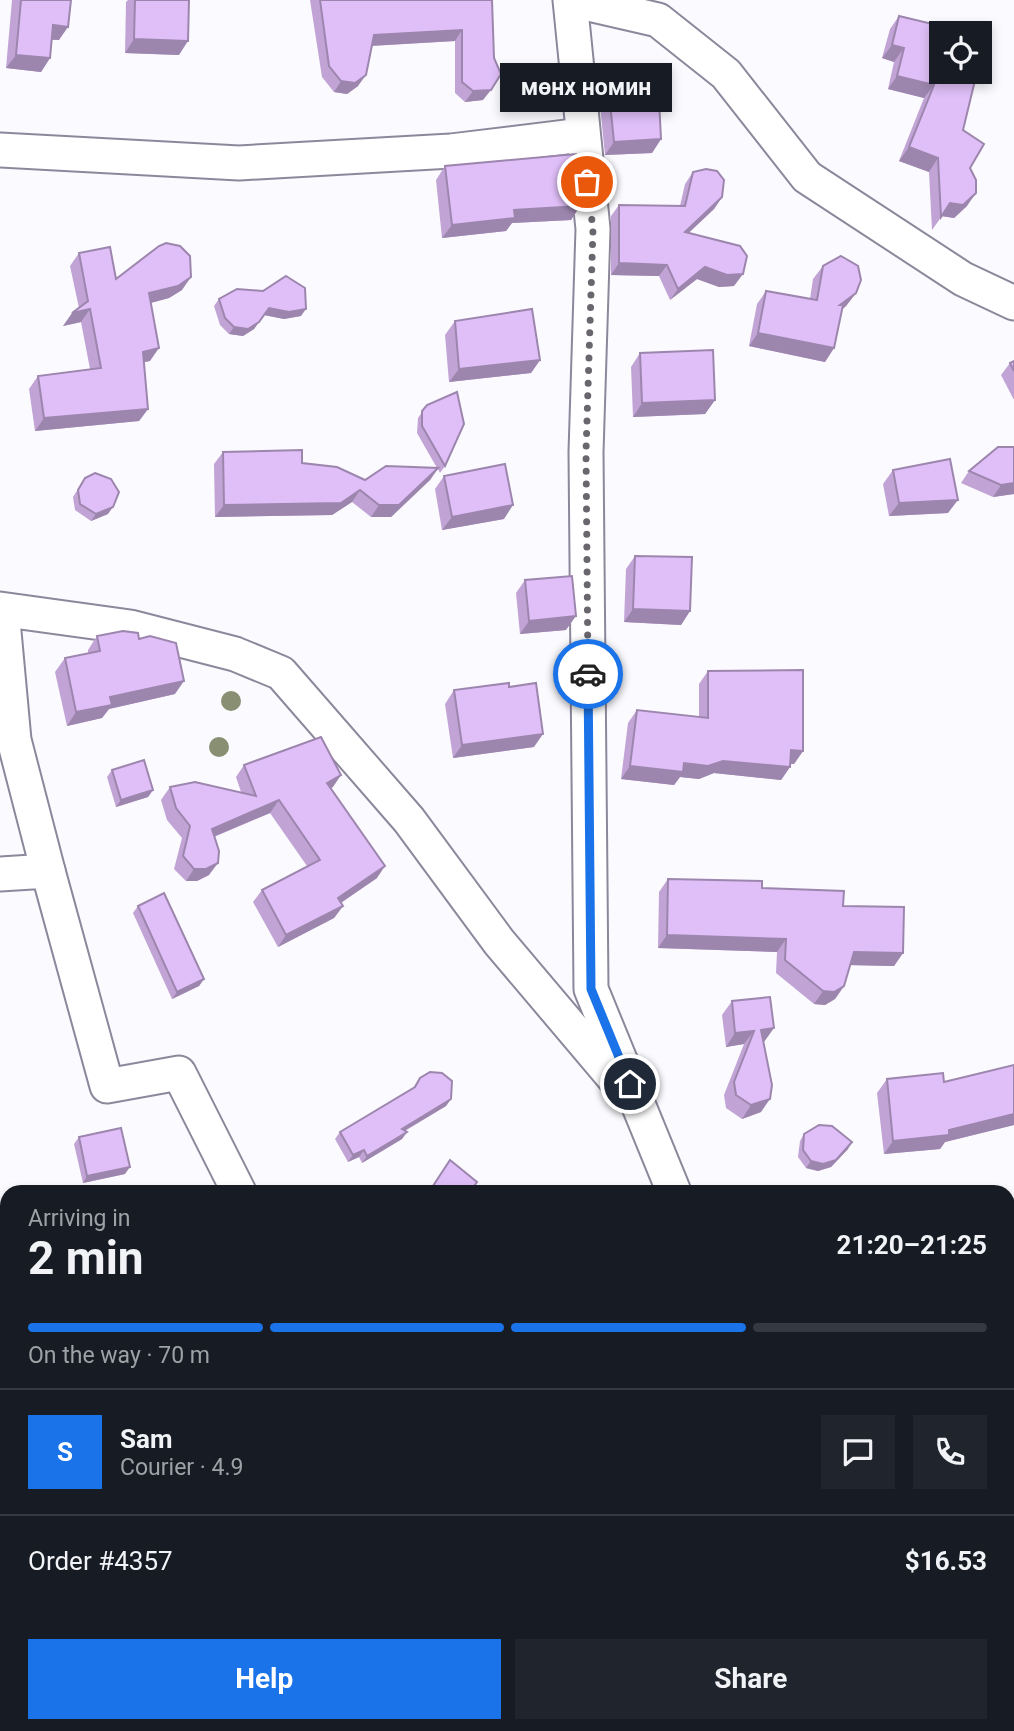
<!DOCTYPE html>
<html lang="en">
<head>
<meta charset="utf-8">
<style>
	body { margin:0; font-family:Roboto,sans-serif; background:#20242c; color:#f1f3f6; height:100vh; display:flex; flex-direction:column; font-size:26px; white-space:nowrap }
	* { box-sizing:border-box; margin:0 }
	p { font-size:23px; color:#9ea1a6 }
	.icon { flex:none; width:38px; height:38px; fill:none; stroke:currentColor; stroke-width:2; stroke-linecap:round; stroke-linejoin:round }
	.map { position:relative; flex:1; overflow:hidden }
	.side { position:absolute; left:0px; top:1185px; width:1015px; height:548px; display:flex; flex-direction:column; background:#171b24; border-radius:21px 21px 0 0; box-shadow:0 4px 10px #0003 }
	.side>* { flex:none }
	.tools { position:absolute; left:929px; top:21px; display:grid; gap:14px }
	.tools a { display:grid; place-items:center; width:63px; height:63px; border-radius:0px; background:#171b24; box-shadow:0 4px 10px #0003; font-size:35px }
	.pin { position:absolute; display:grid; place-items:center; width:60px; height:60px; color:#fff; margin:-30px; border:4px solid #fff; border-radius:50%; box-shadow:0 2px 7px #0007 }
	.courier { position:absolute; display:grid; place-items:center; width:70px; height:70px; margin:-35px; border:5px solid #1a73e8; border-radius:50%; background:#fff; color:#222; box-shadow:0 2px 9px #0007 }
	.bubble { position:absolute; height:49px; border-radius:0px; background:#171b24; box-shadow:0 4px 10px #0003; font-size:23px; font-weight:700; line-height:49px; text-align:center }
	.summary em { font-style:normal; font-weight:700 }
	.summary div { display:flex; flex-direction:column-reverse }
	.summary { display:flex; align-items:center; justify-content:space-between; height:119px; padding:0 28px }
	h1 { font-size:46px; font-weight:700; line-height:52px }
	.bar { display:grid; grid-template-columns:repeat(4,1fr); gap:10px 7px; align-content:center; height:84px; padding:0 28px }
	.bar i { height:9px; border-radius:5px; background:#363941 }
	.bar .on { background:#1a73e8 }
	.bar p { grid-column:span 4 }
	.line { display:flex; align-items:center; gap:18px; padding:0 28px; border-top:2px solid #363941 }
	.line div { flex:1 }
	.round { display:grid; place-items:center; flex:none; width:74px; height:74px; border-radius:0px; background:#20242c }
	.primary-button { display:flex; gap:14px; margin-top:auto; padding:14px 28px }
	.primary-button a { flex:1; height:80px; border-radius:0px; background:#1a73e8; color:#fff; font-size:28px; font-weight:700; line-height:80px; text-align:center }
	.primary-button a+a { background:#20242c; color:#f1f3f6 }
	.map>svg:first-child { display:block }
</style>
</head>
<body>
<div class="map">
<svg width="1014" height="1731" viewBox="0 0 1014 1731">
	<rect width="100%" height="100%" fill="#fbfafe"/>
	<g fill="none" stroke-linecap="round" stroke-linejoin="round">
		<g stroke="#8d879b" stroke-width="37">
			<g id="minor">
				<path d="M570,0L593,229L586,452L591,989L674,1192"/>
				<path d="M571,0L658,20L726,74L807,177L963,279L1014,303"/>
				<path d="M0,150L239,163L451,151L582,135"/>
				<path d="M0,609L130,627L235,654L281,673L409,820L499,942L620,1085"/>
				<path d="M2,610L14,740L48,871"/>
				<path d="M0,874L48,871L107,1086L179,1073L239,1192"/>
				<path d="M0,1384H7"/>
				<path d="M882,1726L884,1731"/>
			</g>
		</g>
		<use href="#minor" stroke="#fff" stroke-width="33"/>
	</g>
	<g fill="#888f72">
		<circle cx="231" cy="701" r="10"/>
		<circle cx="219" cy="747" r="10"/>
	</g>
	<g fill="#c1a4d5">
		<path d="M12,0H71L59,40H52L50,58L41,72L6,68Z"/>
		<path d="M128,0H189L179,55L125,53L126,2Z"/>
		<path d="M310,0H492L483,100L465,102L455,93V41L372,46L358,86L347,94L334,92L322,77Z"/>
		<path d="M899,16L963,130L970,168L967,206L954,218L942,216L932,230L929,172L899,161L924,98L888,89L894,62L882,58L890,29Z"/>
		<path d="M608,83L661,139L652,153L605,155L599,96Z"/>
		<path d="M445,166L580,206L571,220L512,223L506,231L442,238L436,180Z"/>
		<path d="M693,172L722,197L714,209L688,233L734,286L719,287L697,279L670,300L659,276L611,275V216L619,205L680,206L685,184Z"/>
		<path d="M79,253L116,279L182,290L169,298L150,303V361L144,362L148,409L139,421L35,431L29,389L38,376L90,369L81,322L63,326L79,308L70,266Z"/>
		<path d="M823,266L856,293L846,306L842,310L834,348L825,362L749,346L757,304L766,291L810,299L813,279Z"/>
		<path d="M219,299L301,316L284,319L264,315L254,329L243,336L229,334L220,325L214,306Z"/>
		<path d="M455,321L540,360L531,373L449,382L445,335Z"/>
		<path d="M640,353L715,400L705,414L633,417L631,367Z"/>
		<path d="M1014,361V400L1001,375L1010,363Z"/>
		<path d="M427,405L445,466L440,473L438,469L430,480L391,517H371L352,502L332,515L215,517L214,464L223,452L302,463L365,480L437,468L417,433L418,418Z"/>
		<path d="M1014,447V494L993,497L961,483L969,471Z"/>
		<path d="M893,470L948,513L889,516L883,484Z"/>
		<path d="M444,476L504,519L442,530L435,489Z"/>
		<path d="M85,478L108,514L91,521L75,510L73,497Z"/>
		<path d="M635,556L690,611L681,625L624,622L626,569Z"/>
		<path d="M525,580L566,630L520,634L516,593Z"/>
		<path d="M97,636L139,639L175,694L109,709L102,718L67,726L55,672L65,658L88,653V650Z"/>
		<path d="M708,671L803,751L794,764H790V767L781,780L714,773L699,779L680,777L674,785L621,779L628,723L637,710L699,717V684Z"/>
		<path d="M509,687L534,747L453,758L445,704L454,690Z"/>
		<path d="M244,765L341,775L331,788L377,878L341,903L343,906L334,918L278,947L253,902L262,890L307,866L270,813L214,837L209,875L197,881H186L174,869L182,838L167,820L161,800L170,787L241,792L236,777Z"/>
		<path d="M112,770L153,790L148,797L116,807L107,777Z"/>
		<path d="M668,879L762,888L843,906L903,953L894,966L850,965L844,986L835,999L825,1005L814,1004L776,973L777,952L658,948L659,892Z"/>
		<path d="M138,906L204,979L199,986L172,999L133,913Z"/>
		<path d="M732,1001L764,1042L761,1112L742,1119L726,1108L724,1095L744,1044L726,1047L722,1015Z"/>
		<path d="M1014,1065V1125L945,1142L940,1149L884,1154L877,1093L887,1079L944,1082Z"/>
		<path d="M420,1078L451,1099L446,1106L405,1131L407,1132L402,1139L362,1163L359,1157L348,1162L335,1139L340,1132L413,1088Z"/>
		<path d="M804,1134L848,1149L831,1167L818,1171L806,1168L798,1157L800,1141Z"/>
		<path d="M79,1137L125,1174L83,1183L74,1144Z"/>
		<path d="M7,1264V1343L4,1344L0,1334V1267Z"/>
		<path d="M1014,1464V1494L1008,1474Z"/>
		<path d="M7,1612V1654L5,1655L0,1653V1614Z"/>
		<path d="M71,1726H209L205,1731H71Z"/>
		<path d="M375,1726H623L626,1731H375Z"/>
		<path d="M688,1726H742L741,1731H687Z"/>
		<path d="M932,1726H1008L1014,1731H981L980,1729L966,1731H933Z"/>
	</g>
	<g fill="#9d86ae">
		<path d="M53,25L68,27L59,40L43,39Z"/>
		<path d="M462,30L455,41L367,46L374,35Z"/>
		<path d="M134,39L188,41L179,55L125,53Z"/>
		<path d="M892,45L904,48L894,62L882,58Z"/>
		<path d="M16,55L50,58L41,72L6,68Z"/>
		<path d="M366,75L358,86L347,94L334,92L341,81Z"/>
		<path d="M897,76L934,85L924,98L888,89Z"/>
		<path d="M491,90L483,100L465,102L473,91Z"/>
		<path d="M661,139L652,153L605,155L614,142Z"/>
		<path d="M909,147L938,158L929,172L899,161Z"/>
		<path d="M976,193L967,206L954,218L941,216L950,203Z"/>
		<path d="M722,197L714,209L677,244L685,232Z"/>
		<path d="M580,206L571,220L512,223L506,231L442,238L452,225L514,210Z"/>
		<path d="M619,263L667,265L659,276L611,275Z"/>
		<path d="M705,267L743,274L734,286L719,287L697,279L670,300L678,289Z"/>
		<path d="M191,277L182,290L169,298L140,306L149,293Z"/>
		<path d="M856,293L846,306L830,318L840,305Z"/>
		<path d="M269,308L306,309L301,316L284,319L264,315Z"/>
		<path d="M90,309L81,322L63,326L72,313Z"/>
		<path d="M259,322L254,329L243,336L229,334L234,327Z"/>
		<path d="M758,333L834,348L825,362L749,346Z"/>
		<path d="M159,348L150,361L134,364L143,352Z"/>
		<path d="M540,360L531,373L449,382L459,369Z"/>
		<path d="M715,400L705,414L633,417L642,403Z"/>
		<path d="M148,409L139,421L35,431L44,418Z"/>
		<path d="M438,468L430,480L391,517H371L379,505Z"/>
		<path d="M1014,483V494L993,497L1001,485Z"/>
		<path d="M360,490L352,502L332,515L215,517L224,505Z"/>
		<path d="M958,500L948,513L889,516L899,503Z"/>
		<path d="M513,505L504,519L442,530L452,517Z"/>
		<path d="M113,507L108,514L91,521L96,514Z"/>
		<path d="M633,609L690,611L681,625L624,622Z"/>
		<path d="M576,616L566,630L520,634L529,621Z"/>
		<path d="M184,681L175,694L109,709L102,718L67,726L76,712L110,697Z"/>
		<path d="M543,734L534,747L453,758L462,745Z"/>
		<path d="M791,750L803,751L794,764L782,763Z"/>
		<path d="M723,761L790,767L781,780L714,773L699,779L680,777L674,785L621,779L630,766Z"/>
		<path d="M341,775L333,787L319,796L327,783Z"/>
		<path d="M153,790L148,797L116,807L121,800Z"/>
		<path d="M279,800L270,813L203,841L212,829Z"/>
		<path d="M218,863L209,875L197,881H186L194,869Z"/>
		<path d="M385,866L377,878L330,910L338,898Z"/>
		<path d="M343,906L334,918L278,947L286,935Z"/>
		<path d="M667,935L786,939L777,952L658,948Z"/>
		<path d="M854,952L903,953L894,966L845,965Z"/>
		<path d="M204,979L199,986L172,999L177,992Z"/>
		<path d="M844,986L835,999L825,1005L814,1004L823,991Z"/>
		<path d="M774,1028L764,1042L761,1030Z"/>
		<path d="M754,1031L744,1044L726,1047L735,1033Z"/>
		<path d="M451,1099L446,1106L397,1135L402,1129Z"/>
		<path d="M770,1099L761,1112L742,1119L751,1105Z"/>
		<path d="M1014,1114V1125L945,1142L940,1149L884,1154L893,1141L949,1130Z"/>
		<path d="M407,1132L402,1139L362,1163L367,1156Z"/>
		<path d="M852,1142L848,1149L831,1167L818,1171L806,1168L811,1161Z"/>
		<path d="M364,1150L359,1157L348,1162L353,1155Z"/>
		<path d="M130,1167L125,1174L83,1183L87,1176Z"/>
		<path d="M1014,1526V1536L1008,1538V1531L1010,1527Z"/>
		<path d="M1014,1721V1731H991L995,1726H1008V1722Z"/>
		<path d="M153,1726H209L205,1731H79L80,1729Z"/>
		<path d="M942,1726H982L980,1729L966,1731H938Z"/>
		<path d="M420,1728L477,1731H418Z"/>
	</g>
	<g fill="#e0bff8" stroke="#9d86ae" stroke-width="2">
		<path d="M21,0H71L68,27L53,25L50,58L16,55Z"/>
		<path d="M135,0H189L188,41L134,39Z"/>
		<path d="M320,0H492L494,58L501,74L491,90L473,91L462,82V30L374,35L366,75L355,83L341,81L329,66Z"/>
		<path d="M899,16L970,33H942V72H977L963,130L984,144L970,168L976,180V193L963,205L950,203L941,217L938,158L909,147L934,85L897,76L904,48L892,45Z"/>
		<path d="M980,36L986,37L980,60Z"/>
		<path d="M658,80L661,139L614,142L608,83Z"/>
		<path d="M576,154L580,206L514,210L515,218L452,225L445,166Z"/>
		<path d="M706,169L717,171L724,180L722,197L685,232L740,246L747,256L743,274L727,275L705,267L678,289L667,265L619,263V205L685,206L693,172Z"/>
		<path d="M166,243L180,246L190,256L191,277L178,286L149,293L159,348L143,352L148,409L44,418L38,376L101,368L90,309L72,313L88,301L79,253L110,247L116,279L159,246Z"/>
		<path d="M841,256L858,266L861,280L856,293L840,305H843L834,348L758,333L766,291L817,300L823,266Z"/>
		<path d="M286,276L305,288L306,309L289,312L269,308L259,322L248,329L234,327L225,318L219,299L237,289L263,291Z"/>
		<path d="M532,309L540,360L459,369L455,321Z"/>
		<path d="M713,350L715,400L642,403L640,353Z"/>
		<path d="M1014,361V371L1010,363Z"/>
		<path d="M457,392L464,424L445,466L422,426V411L427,405Z"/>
		<path d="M998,447H1014V483L1001,485L969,471Z"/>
		<path d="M302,450V463L337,467L365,480L386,466L438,468L399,505H379L360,490L341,503L224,505L223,452Z"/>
		<path d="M950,459L958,500L899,503L893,470Z"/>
		<path d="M505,464L513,505L452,517L444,476Z"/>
		<path d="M95,473L111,479L119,492L113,507L96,514L80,504L78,490L85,478Z"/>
		<path d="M635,556L692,557L690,611L633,609Z"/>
		<path d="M572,576L576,616L529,621L525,580Z"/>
		<path d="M123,631L138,633L139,639L150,636L176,643L184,681L110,697L112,705L76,712L65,658L100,651L97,636Z"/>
		<path d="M803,670V751L791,750L790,767L723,761L708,766L684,763L683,772L630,766L637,710L708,718V671Z"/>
		<path d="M509,683V687L536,683L543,734L462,745L454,690Z"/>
		<path d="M321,737L341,775L327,783L385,866L338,898L343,906L286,935L262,890L320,860L279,800L212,829L219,851L218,863L206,869H194L183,856L190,826L176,808L170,787L195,782L256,796L244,765Z"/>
		<path d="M144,760L153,790L121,800L112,770Z"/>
		<path d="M668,879L762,881V888L844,891L843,906L904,907L903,953L854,952L844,986L834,992L823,991L785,960L786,939L667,935Z"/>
		<path d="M164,893L204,979L177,992L138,906Z"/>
		<path d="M770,997L774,1028L761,1030L772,1085L770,1099L751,1105L736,1095L734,1082L754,1031L735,1033L732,1001Z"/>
		<path d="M1014,1065V1114L949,1130V1135L893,1141L887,1079L943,1073L944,1082Z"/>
		<path d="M430,1072L442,1073L452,1081L451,1099L402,1129L407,1132L367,1156L364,1150L353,1155L340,1132L415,1087L420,1078Z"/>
		<path d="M819,1125L832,1126L852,1142L836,1160L823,1164L811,1161L803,1150L804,1134Z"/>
		<path d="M121,1128L130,1167L87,1176L79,1137Z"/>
		<path d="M450,1160L477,1182L470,1192H429Z"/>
		<path d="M7,1264V1313L0,1294V1267Z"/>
		<path d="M1014,1495V1526L1010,1527L1008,1520V1496Z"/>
		<path d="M7,1612V1647L0,1643V1614Z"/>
		<path d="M1014,1640V1721L1008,1722V1641Z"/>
		<path d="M80,1726H156V1730L80,1729Z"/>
		<path d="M383,1726H623L626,1731H477L420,1728V1731H383Z"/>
		<path d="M696,1726H742L741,1731H696Z"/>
	</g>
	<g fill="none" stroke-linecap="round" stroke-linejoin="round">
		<path stroke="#69676d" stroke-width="7" stroke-dasharray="0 12.6" d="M587,182L593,229L586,452L588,674"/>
		<path stroke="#1a73e8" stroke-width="9" d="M588,674L591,989L630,1084"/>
	</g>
</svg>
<div class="tools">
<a><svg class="icon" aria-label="locate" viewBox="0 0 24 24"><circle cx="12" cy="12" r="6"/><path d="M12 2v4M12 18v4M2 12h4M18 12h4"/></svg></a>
</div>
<div class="pin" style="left:587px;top:182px;background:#ea580c"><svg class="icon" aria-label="bag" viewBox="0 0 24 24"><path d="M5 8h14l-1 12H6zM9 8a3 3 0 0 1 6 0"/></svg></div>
<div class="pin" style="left:630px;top:1084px;background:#1f2937"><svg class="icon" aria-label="home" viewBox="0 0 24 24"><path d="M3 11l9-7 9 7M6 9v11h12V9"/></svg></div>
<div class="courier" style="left:588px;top:674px"><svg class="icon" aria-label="car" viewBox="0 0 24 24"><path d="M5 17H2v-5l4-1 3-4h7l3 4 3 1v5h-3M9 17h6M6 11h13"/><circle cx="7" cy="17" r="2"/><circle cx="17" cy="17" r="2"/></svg></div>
<div class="bubble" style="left:500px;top:63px;width:172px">мөнх номин</div>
<section class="side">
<div class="summary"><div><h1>2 min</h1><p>Arriving in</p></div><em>21:20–21:25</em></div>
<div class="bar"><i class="on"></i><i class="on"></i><i class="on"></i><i></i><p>On the way · 70 m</p></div>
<div class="line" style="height:126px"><b class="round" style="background:#1a73e8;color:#fff">S</b><div><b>Sam</b><p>Courier · 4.9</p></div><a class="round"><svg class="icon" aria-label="chat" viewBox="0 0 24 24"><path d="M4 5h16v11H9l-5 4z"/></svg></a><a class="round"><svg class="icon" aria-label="phone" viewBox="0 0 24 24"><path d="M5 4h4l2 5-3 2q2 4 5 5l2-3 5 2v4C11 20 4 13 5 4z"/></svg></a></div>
<div class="line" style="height:91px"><div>Order #4357</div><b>$16.53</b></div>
<div class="primary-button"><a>Help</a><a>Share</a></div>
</section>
</div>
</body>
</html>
